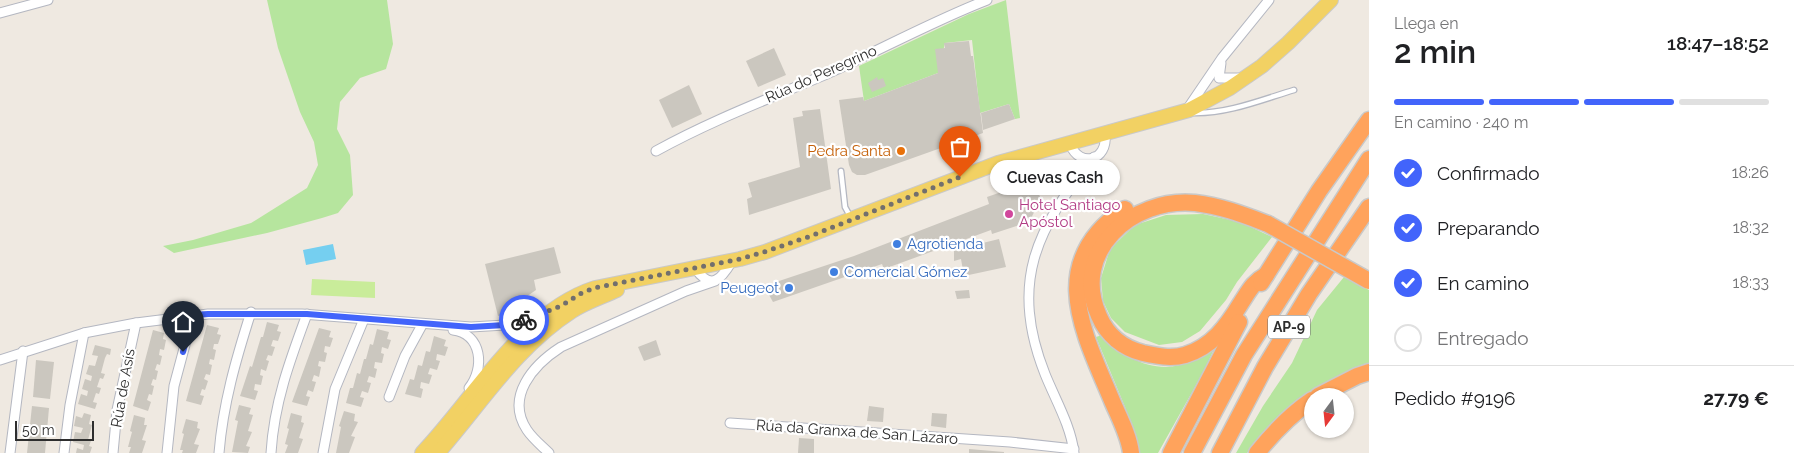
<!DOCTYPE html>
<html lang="es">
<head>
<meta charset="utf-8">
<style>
	body { margin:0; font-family:Raleway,sans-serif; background:#f2f2f2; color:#202124; height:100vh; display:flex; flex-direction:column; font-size:19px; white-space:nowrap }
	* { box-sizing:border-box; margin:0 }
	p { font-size:16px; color:#757577 }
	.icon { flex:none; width:28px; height:28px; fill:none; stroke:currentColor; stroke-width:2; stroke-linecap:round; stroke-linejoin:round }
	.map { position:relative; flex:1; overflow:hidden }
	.details { display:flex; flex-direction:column; background:#fff; width:425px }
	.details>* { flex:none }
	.needle { width:32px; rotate:195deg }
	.buttons { position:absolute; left:1304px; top:388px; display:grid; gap:10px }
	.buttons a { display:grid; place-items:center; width:50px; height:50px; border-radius:50%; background:#fff; box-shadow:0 1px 4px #0004; font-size:25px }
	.scale { position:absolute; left:15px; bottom:12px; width:79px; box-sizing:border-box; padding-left:5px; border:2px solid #2e2e2e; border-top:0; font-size:14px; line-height:18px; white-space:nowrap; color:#2e2e2e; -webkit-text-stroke:4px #fff; paint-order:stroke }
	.pin { position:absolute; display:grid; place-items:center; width:42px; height:42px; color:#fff; margin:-51px -21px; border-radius:50% 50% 50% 0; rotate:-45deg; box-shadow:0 0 5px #0007 }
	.pin .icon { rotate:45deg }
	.courier { position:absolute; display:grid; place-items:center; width:50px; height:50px; margin:-25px; border:4px solid #4264fb; border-radius:50%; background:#fff; color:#222; box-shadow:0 1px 6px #0007 }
	.bubble { position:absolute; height:35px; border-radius:18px; background:#fff; box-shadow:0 1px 4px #0004; font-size:16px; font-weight:600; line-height:35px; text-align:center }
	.headline em { font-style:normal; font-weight:600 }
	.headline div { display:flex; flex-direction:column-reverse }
	.headline { display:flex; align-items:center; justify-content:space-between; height:85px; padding:0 25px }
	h1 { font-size:32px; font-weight:600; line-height:38px }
	.bar { display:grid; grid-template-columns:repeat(4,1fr); gap:8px 5px; align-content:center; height:60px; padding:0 25px }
	.bar i { height:6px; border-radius:4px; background:#e0e0e0 }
	.bar .active { background:#4264fb }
	.bar p { grid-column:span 4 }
	.line { display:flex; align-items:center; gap:12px; padding:0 25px; border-top:1px solid #e0e0e0 }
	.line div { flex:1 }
	ol { padding:0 25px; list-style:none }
	li { display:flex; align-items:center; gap:15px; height:55px }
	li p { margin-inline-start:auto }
	li .icon { padding:5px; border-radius:50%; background:#4264fb; color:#fff; stroke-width:4 }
	li:last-child { color:#757577 }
	li i { width:28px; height:28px; border:2px solid #e0e0e0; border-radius:50% }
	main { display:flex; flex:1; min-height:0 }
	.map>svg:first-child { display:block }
</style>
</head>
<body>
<main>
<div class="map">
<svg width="1369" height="453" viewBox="0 0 1369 453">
	<rect width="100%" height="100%" fill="#efe9e1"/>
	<g fill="#b6e59e">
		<path d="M267,0H387L393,44L386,69L360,78L340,102L337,129L350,155L353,195L338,213L322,218L267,233L174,253L163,246L193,240L251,223L307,188L318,165L314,142L300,112L278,48Z"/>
		<path d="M1006,0L1020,118L1015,119L1009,104L980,113L972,40L945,43L938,73L864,101L859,66L969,14Z"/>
		<path d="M1203,214L1240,222L1272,237L1237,282L1226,300L1200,331L1182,342L1159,345L1125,332L1111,318L1103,301L1101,278L1110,249L1135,225L1166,215Z"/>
		<path d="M1344,277L1369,290V365L1307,393L1282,414L1247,453H1236L1263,406L1292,363L1317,310Z"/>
		<path d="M1102,335C1119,353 1141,367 1166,367C1183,367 1199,357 1214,349L1205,369L1158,453H1139L1125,407L1096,337Z"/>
	</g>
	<path fill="#c9ec9a" d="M312,279L375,282V298L311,295Z"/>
	<path fill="#75cff0" d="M333,244L336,259L306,265L303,250Z"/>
	<g fill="#cbc7bf">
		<path d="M969,41L971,56H973L983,133L865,175H857L852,172L849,165L839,100L863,97L864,101L938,73L935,49L945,48L944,43Z"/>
		<path d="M774,48L786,75L758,87L746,61Z"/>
		<path d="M877,77L878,80L883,78L886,86L872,92L868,83Z"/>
		<path d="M689,85L702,114L672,128L659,100Z"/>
		<path d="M1009,104L1015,119L983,130L981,113Z"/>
		<path d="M820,109L831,189L749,215L747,199L752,197L748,183L800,167L793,118L803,116L802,111Z"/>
		<path d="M1033,181L1041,199L1029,222L992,234L991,230L884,269L882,264L773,302L764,286L854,256L989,204L987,197Z"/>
		<path d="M999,239L1006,267L964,276L961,259L954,261V250Z"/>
		<path d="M554,247L561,273L534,280L536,290L510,308L508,313L498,316L485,264Z"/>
		<path d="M969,290L970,298L957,299L955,291Z"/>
		<path d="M267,322L279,325L277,331L281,332L278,341L273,340L271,346L275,347L272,356L268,355L266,360L269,361L266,371L261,369L260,375L263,376L261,385L255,384L254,390L258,391L255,400L240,396L250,366L252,367L261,337H263Z"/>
		<path d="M207,325L219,328L217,334L221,335L218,344H214L213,349L216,350L214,360L210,359L209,364L212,365L210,375L206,374L204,379L208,381L205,390L202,389L200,395L204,396L201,405L186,401Z"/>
		<path d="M319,328L331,331L329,337L333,338L330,347L325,346L324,352L327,353L325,362L319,361L318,366L321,367L319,377L314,375L312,381L316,382L313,392L308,390L306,396L310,397L307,406L292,402Z"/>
		<path d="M377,329L389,332L387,339L391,340L388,349L382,347L381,353L384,354L382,363L375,362L374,368L377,369L375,378L369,376L367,382L371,383L368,393L362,391L360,397L364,398L361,407L346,403L350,388H353L357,373L360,374L364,359H366L370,344L373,345Z"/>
		<path d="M153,330L164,333L163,339L166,340L164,350L160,349L159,355L162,356L160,365L157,364L155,370L158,371L156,380L153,379L151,385L154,386L152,395L149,394L147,400L151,402L148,411L133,406Z"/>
		<path d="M434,336L446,340L444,346L448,347L445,356L437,354L436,360L440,361L437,370L430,368L428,374L432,375L429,384L421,382L420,388L423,389L421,398L405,394L410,379L414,380L418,365L422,366L426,351L430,352Z"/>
		<path d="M656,340L661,355L644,361L638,347Z"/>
		<path d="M95,345L111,349L110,355L107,354L105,358L101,373L105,374L103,379L100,378L97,387L101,388L99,394L96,393L93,402L97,403L95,409L78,404L81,394L87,396L88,391L82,389L85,379L91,381L92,376L86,374L89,365L95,366L98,356L92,355Z"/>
		<path d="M36,360L54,362L50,399L33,397Z"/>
		<path d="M239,405L251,408L249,414L253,415L248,431L252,432L246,446L250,447L248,453L232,452L238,421L235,420Z"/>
		<path d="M32,406L49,408L45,453H27Z"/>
		<path d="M869,406L884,408L883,422L867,421Z"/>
		<path d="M344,411L355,414L354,421L358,422L351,436L355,437L349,453H336L341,427L339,426Z"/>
		<path d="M84,413L91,415L89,424L92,425L88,440L91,441L89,446L92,447L90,453H76L77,448L83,450L84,445L73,442L75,432L81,433L83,428L74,426L76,416L82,418Z"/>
		<path d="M291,413L302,416L301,422L304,423L299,438L303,439L298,453H285L288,445L285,444L289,429L287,428Z"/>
		<path d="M932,413L947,414L946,428L931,426Z"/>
		<path d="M134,415L145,418L144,425H147L142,440L146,441L142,453H129L131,447H128L132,432L130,431Z"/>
		<path d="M186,419L198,422L197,428L200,429L194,444L199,445L196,453H182L183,450H180L184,434L182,433Z"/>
		<path d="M799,438L814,439V453H798Z"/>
		<path d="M969,449L1004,452V453H969Z"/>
	</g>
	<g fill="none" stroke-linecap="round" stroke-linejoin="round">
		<g stroke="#b4b7c1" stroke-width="7">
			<g id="lane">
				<path d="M1193,113C1227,114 1261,100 1294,90"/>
				<path d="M841,171L845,207L850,216"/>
			</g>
		</g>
		<g stroke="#b4b7c1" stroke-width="11">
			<g id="street">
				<path d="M0,13L48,0"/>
				<path d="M1221,63L1219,78H1243"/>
				<path d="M1188,108L1222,58L1269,0"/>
				<path d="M1070,144C1080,169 1108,160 1105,135"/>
				<path d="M656,151C712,120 771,98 829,73C882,49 933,21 987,0"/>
				<path d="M695,268C711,291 721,280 732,261"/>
				<path d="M453,330C482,334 485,368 469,388"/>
				<path d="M0,360L84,333L136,323L208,314H302L471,327L505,325L543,312"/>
				<path d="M389,397L405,356L422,325"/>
				<path d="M730,423L1010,442L1074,449"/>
				<path d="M10,453L23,351"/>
				<path d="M64,453L70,405L84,333"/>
				<path d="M113,453L117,410L136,323"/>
				<path d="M167,453L174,386L193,315"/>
				<path d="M219,453C223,404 236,359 251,312"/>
				<path d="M271,453C274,403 290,360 307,314"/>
				<path d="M323,453L335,389L364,319"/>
				<path d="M549,453C542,446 533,439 527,430C505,397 533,365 561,347L686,291L715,281"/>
				<path d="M1074,453C1071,426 1055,399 1045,374C1009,283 1036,229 1094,157"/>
			</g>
		</g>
		<g stroke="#c9c9c9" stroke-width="16">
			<g id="primary">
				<path d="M422,453C474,399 521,312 595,288L740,259L765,252L998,163L1189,110L1230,88L1262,66L1288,43L1331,0"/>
				<path d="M438,453C481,404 516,347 572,311C586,302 602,297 617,290"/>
			</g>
		</g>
		<g stroke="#c9c9c9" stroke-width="19">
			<g id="highway">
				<path d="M1125,209C1044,263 1084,333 1113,403C1120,419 1129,436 1131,453"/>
				<path d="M1266,275C1253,282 1249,291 1241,303C1227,326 1212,347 1185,355C1171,359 1157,356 1143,353C1123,348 1107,335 1099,316C1070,252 1132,197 1195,203C1221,206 1244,215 1268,224"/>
				<path d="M1261,283L1319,191L1369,120"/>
				<path d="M1318,396L1357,376L1369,372"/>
				<path d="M1171,453L1239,322"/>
				<path d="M1192,453L1244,355L1369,159"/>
				<path d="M1220,453L1265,367L1309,294L1369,207"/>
				<path d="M1257,453C1273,433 1291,414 1312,400"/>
			</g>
		</g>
		<use href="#lane" stroke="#fff" stroke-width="4.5"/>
		<use href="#street" stroke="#fff" stroke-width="9"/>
		<use href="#primary" stroke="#f2d163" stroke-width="14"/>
		<use href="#highway" stroke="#ffa35c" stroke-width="16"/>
		<g stroke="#c9c9c9" stroke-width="19" stroke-linecap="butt">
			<path id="highway-bridge" d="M1268,224L1369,281"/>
		</g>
		<use href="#highway-bridge" stroke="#ffa35c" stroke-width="16"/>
	</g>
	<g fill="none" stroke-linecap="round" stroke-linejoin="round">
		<path stroke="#726f6d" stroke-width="5" stroke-dasharray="0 9" d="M524,320L561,306L580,294L594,288L740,259L764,252L808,237L960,177"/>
		<path stroke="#4264fb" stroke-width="6" d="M183,352L193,315L208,314H307L471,327L505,325L524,320"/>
	</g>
	<circle fill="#e8710a" stroke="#fff" stroke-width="2" cx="901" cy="151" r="5"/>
	<circle fill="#d1479c" stroke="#fff" stroke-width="2" cx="1009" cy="214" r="5"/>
	<g fill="#3f7fe0" stroke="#fff" stroke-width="2">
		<circle cx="897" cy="244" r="5"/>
		<circle cx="834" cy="272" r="5"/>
		<circle cx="789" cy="288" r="5"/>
	</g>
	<g text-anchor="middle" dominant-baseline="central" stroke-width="4.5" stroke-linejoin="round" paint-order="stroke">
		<rect fill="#fff" stroke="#6d6d6d" stroke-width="1" x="1268" y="315.5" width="42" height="23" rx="4"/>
		<g font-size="14" font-weight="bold" fill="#2e2e2e">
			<text x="1289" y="327">AP-9</text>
		</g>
		<g font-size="15" fill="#2e2e2e" stroke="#fff">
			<text transform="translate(821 74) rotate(-24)">Rúa do Peregrino</text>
			<text transform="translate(123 388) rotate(-80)">Rúa de Asís</text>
			<text transform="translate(857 432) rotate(4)">Rúa da Granxa de San Lázaro</text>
		</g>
		<g font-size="15" fill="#c56008" stroke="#fff" text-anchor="end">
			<text x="891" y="151">Pedra Santa</text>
		</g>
		<g font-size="15" fill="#b23c85" stroke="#fff" text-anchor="start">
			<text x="1019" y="205">Hotel Santiago<tspan x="1019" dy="17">Apóstol</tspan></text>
		</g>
		<g font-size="15" fill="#366cbe" stroke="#fff" text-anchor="start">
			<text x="907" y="244">Agrotienda</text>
			<text x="844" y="272">Comercial Gómez</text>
			<text x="779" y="288" text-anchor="end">Peugeot</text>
		</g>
	</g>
</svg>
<div class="buttons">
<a><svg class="needle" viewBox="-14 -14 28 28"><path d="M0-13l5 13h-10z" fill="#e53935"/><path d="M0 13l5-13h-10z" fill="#757577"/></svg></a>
</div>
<div class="scale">50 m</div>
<div class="pin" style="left:960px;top:177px;background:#ea580c"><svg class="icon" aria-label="bag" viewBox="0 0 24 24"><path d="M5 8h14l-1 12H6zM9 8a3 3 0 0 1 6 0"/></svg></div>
<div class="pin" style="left:183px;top:352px;background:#1f2937"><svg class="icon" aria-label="home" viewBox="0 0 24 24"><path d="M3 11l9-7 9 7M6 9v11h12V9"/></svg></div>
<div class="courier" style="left:524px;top:320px"><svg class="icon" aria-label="bike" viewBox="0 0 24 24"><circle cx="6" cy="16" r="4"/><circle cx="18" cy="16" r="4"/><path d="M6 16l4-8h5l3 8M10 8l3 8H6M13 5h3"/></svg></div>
<div class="bubble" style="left:990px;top:160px;width:130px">Cuevas Cash</div>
</div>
<section class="details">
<div class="headline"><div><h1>2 min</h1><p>Llega en</p></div><em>18:47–18:52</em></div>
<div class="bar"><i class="active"></i><i class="active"></i><i class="active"></i><i></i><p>En camino · 240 m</p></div>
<ol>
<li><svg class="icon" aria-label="check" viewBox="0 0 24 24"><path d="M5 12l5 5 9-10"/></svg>Confirmado<p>18:26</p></li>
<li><svg class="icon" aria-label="check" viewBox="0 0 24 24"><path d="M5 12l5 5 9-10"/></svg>Preparando<p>18:32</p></li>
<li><svg class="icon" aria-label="check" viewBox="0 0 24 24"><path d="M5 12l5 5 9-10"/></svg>En camino<p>18:33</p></li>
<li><i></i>Entregado</li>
</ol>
<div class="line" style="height:65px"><div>Pedido #9196</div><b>27.79 €</b></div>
</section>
</main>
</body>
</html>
